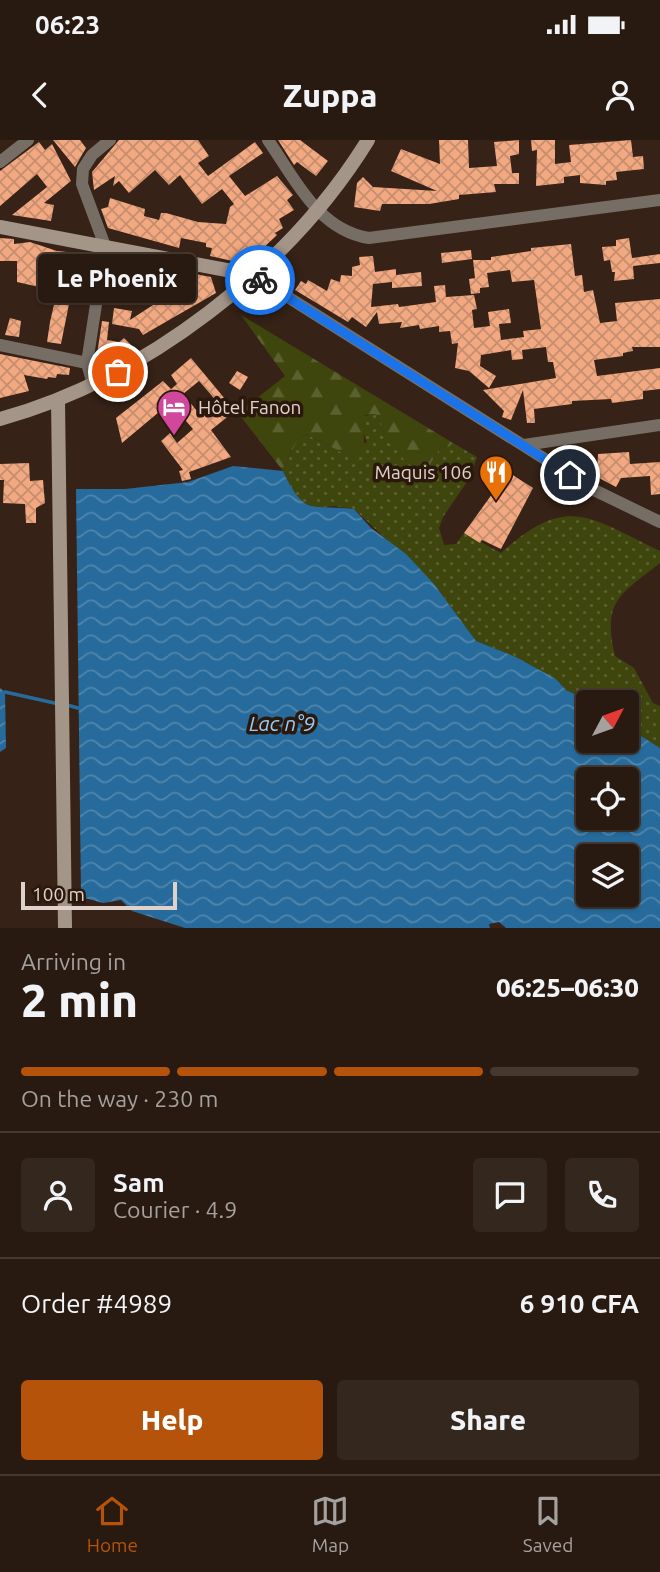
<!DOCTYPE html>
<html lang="en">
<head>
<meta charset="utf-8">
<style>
	body { margin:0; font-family:Ubuntu,sans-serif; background:#34271e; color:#f1f3f6; height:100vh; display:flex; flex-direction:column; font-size:26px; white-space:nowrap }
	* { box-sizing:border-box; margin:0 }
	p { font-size:23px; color:#a5a19f }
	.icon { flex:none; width:38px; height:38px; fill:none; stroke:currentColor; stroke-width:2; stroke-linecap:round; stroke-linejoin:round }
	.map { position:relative; height:788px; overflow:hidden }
	.drawer { display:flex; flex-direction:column; background:#281a10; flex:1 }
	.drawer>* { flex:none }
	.needle { width:46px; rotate:49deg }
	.fabs { position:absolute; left:576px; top:550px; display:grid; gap:14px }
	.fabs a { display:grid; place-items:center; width:63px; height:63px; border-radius:7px; background:#281a10; box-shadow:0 2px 5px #0004,0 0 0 2px #443830; font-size:35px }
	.scale { position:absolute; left:21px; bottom:18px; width:156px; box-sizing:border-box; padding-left:7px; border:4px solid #e0d2cb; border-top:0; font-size:19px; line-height:24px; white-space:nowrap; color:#e0d2cb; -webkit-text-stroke:5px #2b180d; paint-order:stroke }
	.pin { position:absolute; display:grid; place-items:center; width:60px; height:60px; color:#fff; margin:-30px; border:4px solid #fff; border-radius:50%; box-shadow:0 2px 7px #0007 }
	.courier { position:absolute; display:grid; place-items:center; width:70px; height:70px; margin:-35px; border:5px solid #1a73e8; border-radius:50%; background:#fff; color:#222; box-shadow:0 2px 9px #0007 }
	.bubble { position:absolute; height:49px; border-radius:7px; background:#281a10; box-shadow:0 2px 5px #0004,0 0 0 2px #443830; font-size:23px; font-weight:800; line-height:49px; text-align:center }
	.overview em { font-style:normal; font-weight:800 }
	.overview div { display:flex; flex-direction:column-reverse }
	.overview { display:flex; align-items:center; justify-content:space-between; height:119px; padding:0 21px }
	h1 { font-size:46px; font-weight:800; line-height:52px }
	.bar { display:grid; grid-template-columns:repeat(4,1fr); gap:10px 7px; align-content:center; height:84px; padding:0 21px }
	.bar i { height:9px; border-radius:5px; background:#443830 }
	.bar .current { background:#b45309 }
	.bar p { grid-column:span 4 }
	.line { display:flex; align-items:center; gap:18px; padding:0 21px; border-top:2px solid #443830 }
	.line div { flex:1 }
	.round { display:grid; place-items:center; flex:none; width:74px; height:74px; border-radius:7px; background:#34271e }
	.primary-button { display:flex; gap:14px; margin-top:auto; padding:14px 21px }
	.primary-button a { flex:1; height:80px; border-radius:7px; background:#b45309; color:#fff; font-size:28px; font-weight:800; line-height:80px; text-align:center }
	.primary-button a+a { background:#34271e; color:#f1f3f6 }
	.status { display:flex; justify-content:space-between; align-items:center; height:49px; padding:0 35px; background:#281a10; direction:ltr }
	.status svg { height:19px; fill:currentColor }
	header { display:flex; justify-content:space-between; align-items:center; height:91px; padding:0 21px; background:#281a10; font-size:32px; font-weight:800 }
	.tabs { display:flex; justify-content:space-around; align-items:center; height:98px; border-top:2px solid #443830; background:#281a10; font-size:19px; color:#a5a19f }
	.tabs a { display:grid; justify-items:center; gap:4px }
	.tabs .current { color:#b45309 }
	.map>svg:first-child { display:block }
</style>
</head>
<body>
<div class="status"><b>06:23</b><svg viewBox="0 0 49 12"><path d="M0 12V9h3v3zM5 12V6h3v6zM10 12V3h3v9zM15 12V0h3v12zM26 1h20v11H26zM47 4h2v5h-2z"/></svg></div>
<header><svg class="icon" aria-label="back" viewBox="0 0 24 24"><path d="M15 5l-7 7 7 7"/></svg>Zuppa<svg class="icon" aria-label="person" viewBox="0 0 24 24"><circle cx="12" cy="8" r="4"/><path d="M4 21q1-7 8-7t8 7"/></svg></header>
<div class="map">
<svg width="660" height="788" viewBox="0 0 660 788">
	<defs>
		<pattern id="grass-dots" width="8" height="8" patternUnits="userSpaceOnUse" patternTransform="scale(1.75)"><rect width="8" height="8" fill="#3f460d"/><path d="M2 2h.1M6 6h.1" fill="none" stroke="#5a602f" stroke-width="1.8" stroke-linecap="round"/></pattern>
		<pattern id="forest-firs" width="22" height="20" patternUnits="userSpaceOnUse" patternTransform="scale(1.75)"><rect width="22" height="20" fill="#3f460d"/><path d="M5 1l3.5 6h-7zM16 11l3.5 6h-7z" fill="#5a602f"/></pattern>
		<pattern id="water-waves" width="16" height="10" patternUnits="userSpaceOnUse" patternTransform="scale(1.75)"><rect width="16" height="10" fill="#266b9c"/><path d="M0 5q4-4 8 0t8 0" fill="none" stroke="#5086ad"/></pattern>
		<pattern id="building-cross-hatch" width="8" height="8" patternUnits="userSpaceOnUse" patternTransform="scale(1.75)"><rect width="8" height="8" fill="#f2a880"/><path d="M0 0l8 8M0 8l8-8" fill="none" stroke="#c68e6f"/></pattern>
	</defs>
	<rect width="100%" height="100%" fill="#362216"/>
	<path fill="url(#grass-dots)" d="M375,274L405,320L427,330L441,306L449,307L453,303L477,317L471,336L443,377L439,388L444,405L456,404L464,393L501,413C567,353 589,377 660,411V423C620,455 602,460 615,516L634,528L653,563L660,566V608L627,587L626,562H591L566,550L556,539L516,517L476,501L434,444L354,369L333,366L317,369L297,359L283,331L297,300L306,294L345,314L367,302L361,288L364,276Z"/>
	<path fill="url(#forest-firs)" d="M241,175L453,303L449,307L441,306L427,330L420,333L404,320L375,274L365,275C360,291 367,301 363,317L345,314L306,294L297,300L283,331L238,273L285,236Z"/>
	<g fill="url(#water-waves)" fill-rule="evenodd">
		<path d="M233,326L283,331C305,377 309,364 354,369L371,388L406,414L434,444L476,501L516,517L556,539L566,550L591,562H588V600H626L627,587L660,608V788H506L499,782L489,784L490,788H185L132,771L121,760L103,763L81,757L76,349H125L188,342ZM588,639H626V677H588ZM588,716H626V754H588Z"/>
		<path d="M0,548L5,552L6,608L0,612Z"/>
	</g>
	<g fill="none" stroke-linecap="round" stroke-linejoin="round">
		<g stroke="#266b9c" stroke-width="3.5">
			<path d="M5,552L59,564"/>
			<path d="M67,565L78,568"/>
		</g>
	</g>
	<g fill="url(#building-cross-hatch)" fill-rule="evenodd">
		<path d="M53,0H80L86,8L75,27Z"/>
		<path d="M119,0H198L209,16L198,23L208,36L255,2L263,13L229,36L245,56L277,36L293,55L287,60L294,70L279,79L283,88L275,93L277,95L260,111L255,107L247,114L246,124L210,116L212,108L206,107V103L181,98L179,108L108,88L101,69L108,67L110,58L145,69L144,76L159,80L161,73H166L198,82L226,84L230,67L234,64L222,49L202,64L180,35L169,45L155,30L129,53L119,41L113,46L115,36L94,50L92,32Z"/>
		<path d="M278,0H300L328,21L316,36L297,22L294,25Z"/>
		<path d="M439,0H468L469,28L497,26L494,2L519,0V14L510,16L512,33H519V44H494L496,52L459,55V59L429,64H382L380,71L354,67L357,43L363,37L373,47L437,51L391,31L401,9L440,24Z"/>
		<path d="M531,0H555V24L571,22L569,5L631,0L633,17L643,16L644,29L616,32L617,40L606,41V45L580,43V35L564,37V43L536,46L537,10L532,11Z"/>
		<path d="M39,2L45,10L52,4L71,41L44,63L54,65L51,81L12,75L47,47L37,34L0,66V31Z"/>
		<path d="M0,98L14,99V104L30,102L57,111L95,115L88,162L70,159L61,204L47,202L50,182L56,156L69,159L73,133L52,131L48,149L17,142V121H0Z"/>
		<path d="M629,98L632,118L660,114V123L633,126L634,139L614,141L615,132H612L610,120L604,121L602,107L616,106V100Z"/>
		<path d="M571,104L575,136L582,135L584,152L593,150L600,183L617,181L615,163L660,159V207H632L633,211L623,213V216L594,220L597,236L660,228V249L643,251V259L612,263L611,259L572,261V264L534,269L535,283H527L523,250L511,280L502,277L504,271L483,250L556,238L553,222H548L546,207L522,210L523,219L512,220L511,210L481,215L480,226L496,236L489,248L469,231L455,228L458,203L452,204L450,191L439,192V186L420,189L419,185L400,188L402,182L379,184L377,172L366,187L352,177L348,182L295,150L301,141L306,144L308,140L327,151L331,139L340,142L341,135L352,136V127L360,125L359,117L373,116L375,132L396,129V135L421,132L422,146L392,148V142L373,144L371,167L398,164L399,167L436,162L434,146L445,145L446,157L474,155L477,169L472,170L474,188L490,186L488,172L509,169L511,183L499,184L501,200L524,197L523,191L541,189L534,140L512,142L510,130L487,133L489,147L480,148V153L471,154L469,139L475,138L473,120H491V117L531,111V108Z"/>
		<path d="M471,110L472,119L442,123L441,113Z"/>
		<path d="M115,119L211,137L216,153L143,195L139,189L112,184L114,168L132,171L130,180L179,148L137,140L135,155L117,151L121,129L113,127Z"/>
		<path d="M10,178L21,181L19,197L5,195Z"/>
		<path d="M102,181L109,182L107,200L119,202L124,198L134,208L114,217V221H96Z"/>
		<path d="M0,214L70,228L69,235L57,234L56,238L48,237L47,239L24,235L29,251L0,258Z"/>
		<path d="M191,218L235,271L211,290L231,317L189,332L191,339L182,341L179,331L183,330L161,301L170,293L177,303L193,289L173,266L161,275L159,272L122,303L116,278L163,241L171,249L177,244L171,235ZM199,241L219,264L202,277L183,254Z"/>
		<path d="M237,231L248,237L240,250L229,243Z"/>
		<path d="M629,312L630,324L660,322V354L651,355L650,336L621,338L616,347L597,337L598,314Z"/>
		<path d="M29,323L30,341L43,340L45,363L36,368V383H26L25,364L3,363L4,340H0V324Z"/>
		<path d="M508,332L533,348L501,409L482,400L480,403L464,393Z"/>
	</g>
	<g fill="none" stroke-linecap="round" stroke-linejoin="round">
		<g stroke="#766e65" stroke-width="12">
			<path d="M268,0C295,39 318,90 369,98L660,60"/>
			<path d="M0,22L28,0"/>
			<path d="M253,135L594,350L660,382"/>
			<path d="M0,205L87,223"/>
			<path d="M93,245L87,223L105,106L82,44L83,29L92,15L110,0"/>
			<path d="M524,305L660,285"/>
		</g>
		<g stroke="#a39688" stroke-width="14">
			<path d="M0,87L253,135"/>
			<path d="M58,261L65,788"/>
			<path d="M0,279C145,239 289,128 368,0"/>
		</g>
	</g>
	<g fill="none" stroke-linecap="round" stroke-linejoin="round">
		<path stroke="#a4948c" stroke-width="7" stroke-dasharray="0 12.6" d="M118,232L192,184L253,135L260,140"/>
		<path stroke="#1a73e8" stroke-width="9" d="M260,140L570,335"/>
	</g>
	<defs>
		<g id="hotel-pin" transform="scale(1.75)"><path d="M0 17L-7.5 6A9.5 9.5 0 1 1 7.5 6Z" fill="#d1479c" stroke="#2b180d"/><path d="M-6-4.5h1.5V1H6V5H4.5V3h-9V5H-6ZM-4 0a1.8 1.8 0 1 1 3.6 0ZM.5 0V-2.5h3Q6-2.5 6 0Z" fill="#fff"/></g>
		<g id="restaurant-pin" transform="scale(1.75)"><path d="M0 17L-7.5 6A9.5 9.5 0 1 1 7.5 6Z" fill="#e8710a" stroke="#2b180d"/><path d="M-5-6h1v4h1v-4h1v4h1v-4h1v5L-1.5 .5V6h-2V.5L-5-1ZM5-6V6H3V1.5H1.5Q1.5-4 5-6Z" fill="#fff"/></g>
	</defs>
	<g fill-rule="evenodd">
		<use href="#hotel-pin" x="174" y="267"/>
		<use href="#restaurant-pin" x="496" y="332"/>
	</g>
	<g text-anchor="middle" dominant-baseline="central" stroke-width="7" stroke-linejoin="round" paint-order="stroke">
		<g font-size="19" fill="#e0d2cb" stroke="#2b180d" text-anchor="start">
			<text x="198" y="267">Hôtel Fanon</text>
			<text x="472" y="332" text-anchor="end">Maquis 106</text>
		</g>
		<g font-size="21" font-style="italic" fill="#98cbf5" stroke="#2b180d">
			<text x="282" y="583">Lac n°9</text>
		</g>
	</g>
</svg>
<div class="fabs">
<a><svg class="needle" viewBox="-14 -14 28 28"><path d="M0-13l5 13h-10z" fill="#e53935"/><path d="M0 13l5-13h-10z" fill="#a5a19f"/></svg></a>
<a><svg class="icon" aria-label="locate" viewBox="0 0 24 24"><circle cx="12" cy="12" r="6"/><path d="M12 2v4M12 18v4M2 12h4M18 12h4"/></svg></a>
<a><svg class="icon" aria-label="layers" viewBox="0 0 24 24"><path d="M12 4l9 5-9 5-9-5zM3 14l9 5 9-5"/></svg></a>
</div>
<div class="scale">100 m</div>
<div class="pin" style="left:118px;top:232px;background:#ea580c"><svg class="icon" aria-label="bag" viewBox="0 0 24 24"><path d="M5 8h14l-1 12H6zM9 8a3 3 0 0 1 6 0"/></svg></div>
<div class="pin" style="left:570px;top:335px;background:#1f2937"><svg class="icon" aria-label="home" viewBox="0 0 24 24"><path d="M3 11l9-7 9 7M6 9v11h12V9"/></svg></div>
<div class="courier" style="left:260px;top:140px"><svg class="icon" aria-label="bike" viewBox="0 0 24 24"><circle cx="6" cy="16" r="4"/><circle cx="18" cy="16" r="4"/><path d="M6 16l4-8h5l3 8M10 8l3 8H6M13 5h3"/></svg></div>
<div class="bubble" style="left:38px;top:114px;width:158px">Le Phoenix</div>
</div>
<section class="drawer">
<div class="overview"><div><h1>2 min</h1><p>Arriving in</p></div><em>06:25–06:30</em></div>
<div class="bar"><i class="current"></i><i class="current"></i><i class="current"></i><i></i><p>On the way · 230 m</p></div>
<div class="line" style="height:126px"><a class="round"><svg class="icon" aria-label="person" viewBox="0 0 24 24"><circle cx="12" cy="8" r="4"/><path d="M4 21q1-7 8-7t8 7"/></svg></a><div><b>Sam</b><p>Courier · 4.9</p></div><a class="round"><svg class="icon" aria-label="chat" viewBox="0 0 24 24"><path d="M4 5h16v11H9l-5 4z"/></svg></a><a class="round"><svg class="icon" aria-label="phone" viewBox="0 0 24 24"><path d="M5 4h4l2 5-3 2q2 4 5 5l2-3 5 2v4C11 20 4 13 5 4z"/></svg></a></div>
<div class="line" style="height:91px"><div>Order #4989</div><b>6 910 CFA</b></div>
<div class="primary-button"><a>Help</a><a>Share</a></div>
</section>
<nav class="tabs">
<a class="current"><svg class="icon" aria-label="home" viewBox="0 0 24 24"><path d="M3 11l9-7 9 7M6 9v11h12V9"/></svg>Home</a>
<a><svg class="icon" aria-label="map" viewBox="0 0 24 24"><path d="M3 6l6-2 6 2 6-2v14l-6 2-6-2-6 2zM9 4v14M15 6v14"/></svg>Map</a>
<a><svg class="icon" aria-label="saved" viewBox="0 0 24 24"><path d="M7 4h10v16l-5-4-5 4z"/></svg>Saved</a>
</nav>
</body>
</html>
